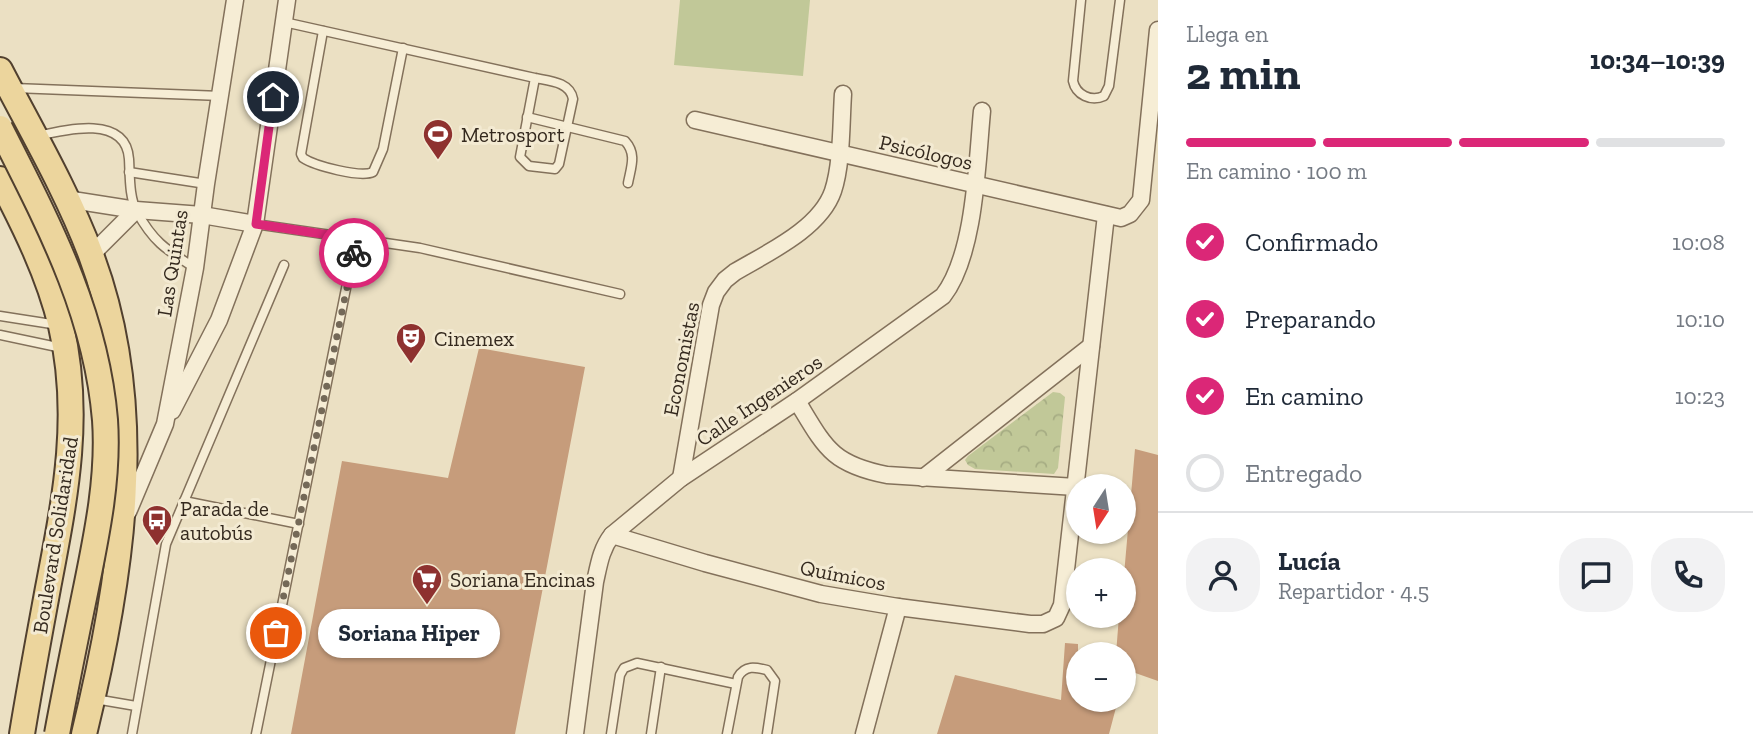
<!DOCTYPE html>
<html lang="es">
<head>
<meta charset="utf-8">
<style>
	body { margin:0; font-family:"Zilla Slab",serif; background:#f2f2f3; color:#1f2937; height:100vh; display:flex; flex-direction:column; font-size:26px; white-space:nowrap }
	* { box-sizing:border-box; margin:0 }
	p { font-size:23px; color:#747a83 }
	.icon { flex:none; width:38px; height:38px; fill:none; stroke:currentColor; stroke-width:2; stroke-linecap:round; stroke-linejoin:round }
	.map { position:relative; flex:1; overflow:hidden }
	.panel { display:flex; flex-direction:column; background:#fff; width:595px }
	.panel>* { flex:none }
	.needle { width:46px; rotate:192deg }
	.controls { position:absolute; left:1066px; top:474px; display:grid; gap:14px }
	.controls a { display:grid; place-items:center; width:70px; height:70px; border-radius:50%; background:#fff; box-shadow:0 2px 5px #0004; font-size:35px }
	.pin { position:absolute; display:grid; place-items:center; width:60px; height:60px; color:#fff; margin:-30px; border:4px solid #fff; border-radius:50%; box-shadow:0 2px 7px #0007 }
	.courier { position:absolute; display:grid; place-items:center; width:70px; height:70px; margin:-35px; border:5px solid #db2777; border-radius:50%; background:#fff; color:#222; box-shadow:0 2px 9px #0007 }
	.bubble { position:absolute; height:49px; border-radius:24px; background:#fff; box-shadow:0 2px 5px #0004; font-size:23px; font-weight:700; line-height:49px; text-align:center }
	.headline em { font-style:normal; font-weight:700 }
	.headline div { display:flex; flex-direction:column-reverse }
	.headline { display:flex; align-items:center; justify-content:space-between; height:119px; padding:0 28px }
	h1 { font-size:46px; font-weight:700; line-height:52px }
	.bar { display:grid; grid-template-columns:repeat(4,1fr); gap:10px 7px; align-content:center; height:84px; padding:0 28px }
	.bar i { height:9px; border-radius:5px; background:#e0e1e3 }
	.bar .selected { background:#db2777 }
	.bar p { grid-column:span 4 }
	.line { display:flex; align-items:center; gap:18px; padding:0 28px; border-top:2px solid #e0e1e3 }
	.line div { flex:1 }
	.round { display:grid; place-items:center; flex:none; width:74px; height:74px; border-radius:28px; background:#f2f2f3 }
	ol { padding:0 28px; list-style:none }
	li { display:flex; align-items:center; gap:21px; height:77px }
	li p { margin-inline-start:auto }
	li .icon { padding:7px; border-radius:50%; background:#db2777; color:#fff; stroke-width:4 }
	li:last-child { color:#747a83 }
	li i { width:38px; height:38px; border:4px solid #e0e1e3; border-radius:50% }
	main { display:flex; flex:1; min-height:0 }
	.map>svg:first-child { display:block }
</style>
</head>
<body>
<main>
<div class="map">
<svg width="1158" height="734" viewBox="0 0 1158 734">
	<defs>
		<pattern id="forest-crowns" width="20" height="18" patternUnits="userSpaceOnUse" patternTransform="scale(1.75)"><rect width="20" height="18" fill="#c1c898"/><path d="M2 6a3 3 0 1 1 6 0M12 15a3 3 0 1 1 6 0" fill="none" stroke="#a6ac83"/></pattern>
	</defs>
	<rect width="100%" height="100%" fill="#ebe0c3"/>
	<path fill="url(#forest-crowns)" d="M1053,392L1060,393L1065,397L1058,468L1054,474L975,469L968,465L965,460L968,456Z"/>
	<path fill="#c1c898" d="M680,0H810L803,76L674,65Z"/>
	<g fill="#c69c7b">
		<path d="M479,348L585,367L515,734H291L342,461L448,478Z"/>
		<path d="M1135,449L1158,455V681L1124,669V654H1116L1119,616H1124V575Z"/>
		<path d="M1065,643L1078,644V700H1118L1109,734H937L955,675L1061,700Z"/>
	</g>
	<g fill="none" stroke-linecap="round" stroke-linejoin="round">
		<g stroke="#83715b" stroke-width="11">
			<g id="service">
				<path d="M1081,0L1073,81C1076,95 1091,102 1104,96L1109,86L1120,0"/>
				<path d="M284,22L535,78C550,81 570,82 573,99L559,164L555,169L529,166L520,157L535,78"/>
				<path d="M323,31L301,154L303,158C315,166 361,178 373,172L383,149L403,48"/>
				<path d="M14,88L221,96"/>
				<path d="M527,117L625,141C637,154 631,167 628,183"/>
				<path d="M38,136C67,129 126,115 129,159C130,176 129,197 137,212C154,243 167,250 195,268"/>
				<path d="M129,172L206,184"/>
				<path d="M255,224L420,248L620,294"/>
				<path d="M0,316L58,325"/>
				<path d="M0,335L62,348"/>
				<path d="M184,501L299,524"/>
				<path d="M95,699L136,706"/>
				<path d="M132,734L166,544L284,265"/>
				<path d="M256,734L356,239"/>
				<path d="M611,734L620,675L624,668L637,663L736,684"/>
				<path d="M651,734L661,667"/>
				<path d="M727,734L738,677C745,665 755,667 767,670L775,681L767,734"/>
			</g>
		</g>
		<g stroke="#83715b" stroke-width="19">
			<g id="minor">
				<path d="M695,120L1121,218L1130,214L1141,200L1158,30"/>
				<path d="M66,199L136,210L202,215L255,224"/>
				<path d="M91,255L136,210"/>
				<path d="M797,401C825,447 831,464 887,475L1076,487"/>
				<path d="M172,411L219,320L255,224L287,0"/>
				<path d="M681,478L711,305L716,292L725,280L735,272C767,253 820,229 833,191C842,164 841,124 843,94"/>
				<path d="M923,478L1091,346"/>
				<path d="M128,512L165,424L195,268L206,184L235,0"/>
				<path d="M612,535L705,563L821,594L898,607L1030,624H1043L1056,618L1062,605L1106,215"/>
				<path d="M575,734L595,582C599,564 601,549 612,535L681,478L797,401L943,296C975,255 977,163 982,111"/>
				<path d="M864,734L898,607"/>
			</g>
		</g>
		<g stroke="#51402f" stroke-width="28">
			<g id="primary">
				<path d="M0,70C31,130 67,191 91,255C149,409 122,579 84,734"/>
				<path d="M0,179C24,225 49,275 61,326C82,416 65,499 48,588C39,637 30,685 22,734"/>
			</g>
		</g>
		<use href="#service" stroke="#f6edd5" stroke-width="8"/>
		<use href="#minor" stroke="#f6edd5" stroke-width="16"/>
		<use href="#primary" stroke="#ecd59d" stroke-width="24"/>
		<g stroke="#51402f" stroke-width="28" stroke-linecap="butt">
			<path id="primary-bridge" d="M0,128C48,223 96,312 105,420C109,476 97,534 86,588C76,637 66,685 57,734"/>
		</g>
		<use href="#primary-bridge" stroke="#ecd59d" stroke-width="24"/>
	</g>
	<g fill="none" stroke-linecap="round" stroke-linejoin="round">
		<path stroke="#746958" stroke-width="7" stroke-dasharray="0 12.6" d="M276,633L354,253"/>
		<path stroke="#db2777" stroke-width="9" d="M273,97L256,224L356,239L354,253"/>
	</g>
	<defs>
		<g id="stadium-pin" transform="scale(1.575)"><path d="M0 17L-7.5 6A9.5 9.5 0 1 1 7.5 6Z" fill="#8e312f" stroke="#f3ead2"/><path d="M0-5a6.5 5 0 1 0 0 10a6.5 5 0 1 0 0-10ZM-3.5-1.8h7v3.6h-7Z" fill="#fff"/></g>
		<g id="theatre-pin" transform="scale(1.575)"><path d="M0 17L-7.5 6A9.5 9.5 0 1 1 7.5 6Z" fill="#8e312f" stroke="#f3ead2"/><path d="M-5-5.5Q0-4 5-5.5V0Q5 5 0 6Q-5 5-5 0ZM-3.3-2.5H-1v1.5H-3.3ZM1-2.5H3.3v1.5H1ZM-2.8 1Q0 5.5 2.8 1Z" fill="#fff"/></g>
		<g id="bus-pin" transform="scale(1.575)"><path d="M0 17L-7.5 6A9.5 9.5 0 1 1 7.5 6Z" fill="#8e312f" stroke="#f3ead2"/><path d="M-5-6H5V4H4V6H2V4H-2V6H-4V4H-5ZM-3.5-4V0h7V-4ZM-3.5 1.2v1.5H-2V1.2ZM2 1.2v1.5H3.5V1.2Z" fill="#fff"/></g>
		<g id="supermarket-pin" transform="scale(1.575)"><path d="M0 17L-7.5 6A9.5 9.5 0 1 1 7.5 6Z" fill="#8e312f" stroke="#f3ead2"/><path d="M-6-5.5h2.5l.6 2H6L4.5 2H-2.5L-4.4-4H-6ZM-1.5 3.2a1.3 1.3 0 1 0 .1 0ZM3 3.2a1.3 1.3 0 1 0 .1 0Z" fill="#fff"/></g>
	</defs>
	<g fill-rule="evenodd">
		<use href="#stadium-pin" x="438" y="134"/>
		<use href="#theatre-pin" x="411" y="338"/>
		<use href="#bus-pin" x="157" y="520"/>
		<use href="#supermarket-pin" x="427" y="579"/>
	</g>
	<g text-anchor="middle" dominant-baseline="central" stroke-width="6" stroke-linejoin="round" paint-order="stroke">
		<g font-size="21" fill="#34291e" stroke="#f3ead2" text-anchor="start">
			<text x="461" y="134">Metrosport</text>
			<text x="434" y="338">Cinemex</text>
			<text x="180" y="508">Parada de<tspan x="180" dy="24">autobús</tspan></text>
			<text x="450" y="579">Soriana Encinas</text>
		</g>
		<g font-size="21" fill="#34291e" stroke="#f3ead2">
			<text transform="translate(926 152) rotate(13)">Psicólogos</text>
			<text transform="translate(172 263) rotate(-81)">Las Quintas</text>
			<text transform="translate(681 359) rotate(-79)">Economistas</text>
			<text transform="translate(759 400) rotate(-34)">Calle Ingenieros</text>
			<text transform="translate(55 535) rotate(-81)">Boulevard Solidaridad</text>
			<text transform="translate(843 575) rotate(11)">Químicos</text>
		</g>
	</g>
</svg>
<div class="controls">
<a><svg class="needle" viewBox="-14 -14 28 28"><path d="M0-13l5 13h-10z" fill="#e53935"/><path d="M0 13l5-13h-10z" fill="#747a83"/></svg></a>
<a>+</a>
<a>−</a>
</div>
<div class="pin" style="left:276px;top:633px;background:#ea580c"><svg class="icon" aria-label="bag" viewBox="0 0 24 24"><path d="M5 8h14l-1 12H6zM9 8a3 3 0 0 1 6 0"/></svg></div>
<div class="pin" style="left:273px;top:97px;background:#1f2937"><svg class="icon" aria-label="home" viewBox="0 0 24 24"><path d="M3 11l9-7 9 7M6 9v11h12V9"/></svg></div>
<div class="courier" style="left:354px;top:253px"><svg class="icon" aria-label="bike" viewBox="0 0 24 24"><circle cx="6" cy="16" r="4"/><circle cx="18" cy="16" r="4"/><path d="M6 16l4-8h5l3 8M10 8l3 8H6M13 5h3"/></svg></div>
<div class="bubble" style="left:318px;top:609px;width:182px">Soriana Hiper</div>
</div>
<section class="panel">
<div class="headline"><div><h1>2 min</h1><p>Llega en</p></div><em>10:34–10:39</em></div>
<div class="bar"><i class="selected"></i><i class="selected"></i><i class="selected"></i><i></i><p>En camino · 100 m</p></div>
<ol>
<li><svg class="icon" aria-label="check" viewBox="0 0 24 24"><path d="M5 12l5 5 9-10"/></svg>Confirmado<p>10:08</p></li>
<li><svg class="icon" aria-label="check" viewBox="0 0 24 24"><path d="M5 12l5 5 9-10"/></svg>Preparando<p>10:10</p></li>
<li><svg class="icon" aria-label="check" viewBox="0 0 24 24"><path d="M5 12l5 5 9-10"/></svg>En camino<p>10:23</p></li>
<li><i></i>Entregado</li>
</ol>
<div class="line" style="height:126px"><a class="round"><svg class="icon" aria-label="person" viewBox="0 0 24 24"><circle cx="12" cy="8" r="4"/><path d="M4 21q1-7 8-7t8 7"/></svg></a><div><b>Lucía</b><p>Repartidor · 4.5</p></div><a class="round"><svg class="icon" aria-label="chat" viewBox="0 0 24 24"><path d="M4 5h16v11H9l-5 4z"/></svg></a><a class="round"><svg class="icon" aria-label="phone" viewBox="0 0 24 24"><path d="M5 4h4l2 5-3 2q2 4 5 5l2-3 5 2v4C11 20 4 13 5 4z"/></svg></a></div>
</section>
</main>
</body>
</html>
